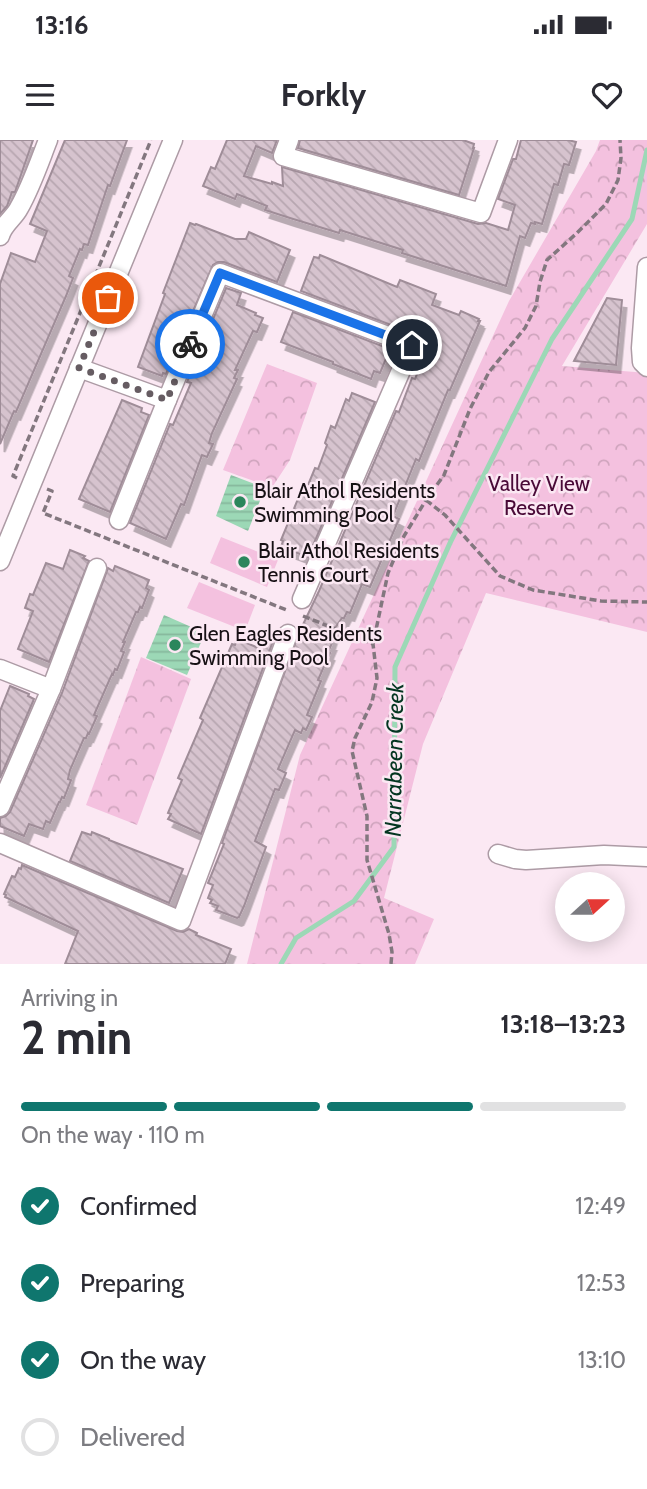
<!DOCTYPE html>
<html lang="en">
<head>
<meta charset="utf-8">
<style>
	body { margin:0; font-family:Cabin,sans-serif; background:#f7f7f7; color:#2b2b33; height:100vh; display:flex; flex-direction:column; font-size:26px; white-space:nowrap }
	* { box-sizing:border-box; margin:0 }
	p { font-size:23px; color:#7c7c81 }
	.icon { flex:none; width:38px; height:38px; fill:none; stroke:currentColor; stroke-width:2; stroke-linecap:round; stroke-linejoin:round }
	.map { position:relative; height:824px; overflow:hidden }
	.drawer { display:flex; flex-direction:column; background:#fff; flex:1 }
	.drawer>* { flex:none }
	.needle { width:46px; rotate:69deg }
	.tools { position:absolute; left:555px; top:732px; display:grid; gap:14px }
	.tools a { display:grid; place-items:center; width:70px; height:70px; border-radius:50%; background:#fff; box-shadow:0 4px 18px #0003; font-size:35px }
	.pin { position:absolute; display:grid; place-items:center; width:60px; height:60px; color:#fff; margin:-30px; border:4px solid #fff; border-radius:50%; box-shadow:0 2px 7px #0007 }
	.courier { position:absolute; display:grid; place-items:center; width:70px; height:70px; margin:-35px; border:5px solid #1a73e8; border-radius:50%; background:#fff; color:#222; box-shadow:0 2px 9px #0007 }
	.overview em { font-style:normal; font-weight:700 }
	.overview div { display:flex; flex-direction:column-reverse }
	.overview { display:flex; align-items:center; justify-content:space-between; height:119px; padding:0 21px }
	h1 { font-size:46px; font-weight:700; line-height:52px }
	.bar { display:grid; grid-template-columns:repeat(4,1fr); gap:10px 7px; align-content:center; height:84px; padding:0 21px }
	.bar i { height:9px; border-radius:5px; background:#e1e1e2 }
	.bar .active { background:#0f766e }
	.bar p { grid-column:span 4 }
	ol { padding:0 21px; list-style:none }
	li { display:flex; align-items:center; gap:21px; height:77px }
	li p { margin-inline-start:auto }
	li .icon { padding:7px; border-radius:50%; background:#0f766e; color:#fff; stroke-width:4 }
	li:last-child { color:#7c7c81 }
	li i { width:38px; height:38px; border:4px solid #e1e1e2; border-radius:50% }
	.status { display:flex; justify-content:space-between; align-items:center; height:49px; padding:0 35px; background:#fff; direction:ltr }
	.status svg { height:19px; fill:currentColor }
	header { display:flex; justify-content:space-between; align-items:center; height:91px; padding:0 21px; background:#fff; font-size:32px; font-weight:700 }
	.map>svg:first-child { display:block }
</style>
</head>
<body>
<div class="status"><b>13:16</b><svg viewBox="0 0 49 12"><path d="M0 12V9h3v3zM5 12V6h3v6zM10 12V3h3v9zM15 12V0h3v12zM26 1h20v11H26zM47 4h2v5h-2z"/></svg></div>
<header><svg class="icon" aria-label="menu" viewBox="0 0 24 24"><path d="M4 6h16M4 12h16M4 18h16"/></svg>Forkly<svg class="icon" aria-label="heart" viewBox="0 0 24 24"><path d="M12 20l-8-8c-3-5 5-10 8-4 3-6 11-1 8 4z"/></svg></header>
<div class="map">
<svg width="647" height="824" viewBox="0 0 647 824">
	<defs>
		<pattern id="park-crowns" width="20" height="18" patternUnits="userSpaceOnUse" patternTransform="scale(1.75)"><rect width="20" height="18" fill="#f4c1df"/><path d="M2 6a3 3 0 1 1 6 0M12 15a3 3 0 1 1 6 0" fill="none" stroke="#d0a5be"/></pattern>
		<pattern id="water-rules" width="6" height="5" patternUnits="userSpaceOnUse" patternTransform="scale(1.75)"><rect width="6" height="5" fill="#9cd8b6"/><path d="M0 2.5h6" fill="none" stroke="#86b89c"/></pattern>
		<pattern id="building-back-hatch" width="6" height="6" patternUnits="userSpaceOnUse" patternTransform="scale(1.75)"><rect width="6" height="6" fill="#d6c3ce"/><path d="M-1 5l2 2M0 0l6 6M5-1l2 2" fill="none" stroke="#b7a6b0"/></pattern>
		<filter id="shadow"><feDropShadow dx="4.5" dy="8" stdDeviation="0" flood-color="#0004"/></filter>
	</defs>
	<rect width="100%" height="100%" fill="#fbe8f3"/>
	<g fill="#f4c1df">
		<path d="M221,397L278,420L267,447L210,423Z"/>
		<path d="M199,442L255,465L245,491L187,468Z"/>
	</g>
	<g fill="url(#park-crowns)">
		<path d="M600,0H647V84L562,226L647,233V492L486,453L423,604L384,758L434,779L415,824H247L300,615L509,161L596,11Z"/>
		<path d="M267,224L317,243L290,320L273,346L263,343L262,344L223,330Z"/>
		<path d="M141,517L191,539L137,685L86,665Z"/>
	</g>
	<g fill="url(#water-rules)">
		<path d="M231,335L265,348L248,391L216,376Z"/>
		<path d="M164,475L205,493L187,535L146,518Z"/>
	</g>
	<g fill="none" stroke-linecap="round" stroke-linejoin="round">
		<path stroke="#9cd8b6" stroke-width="5" d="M281,824L296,798L354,761L394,707L395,527L450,403L552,199L632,79L647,10"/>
	</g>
	<g fill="url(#building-back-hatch)" stroke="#9f8d98" stroke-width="2" filter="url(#shadow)">
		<path d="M0,0H33L15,52H12L7,66L0,74Z"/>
		<path d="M65,0H127L110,46L108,45L88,105L84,104L82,110L80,109L69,136L73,138L66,156L16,272L14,271L0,304V144L11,113L35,122L47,91L30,84Z"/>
		<path d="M227,0H277L272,13L256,6L244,36L272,44V42L283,46L282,27L478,84L486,83L508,90L515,65L498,59L513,19H516L521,0H568L576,2L569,25L564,24L558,45L554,44L542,84L535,82V84L531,83L525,98L520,96L506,146L402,113L403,110L340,90L339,93L290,78L265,70L267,66L237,54L235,59L203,46L211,27L215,29Z"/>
		<path d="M300,0H463L474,4L473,8H474L459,55L298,8Z"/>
		<path d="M190,83L195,85L196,84L235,99H246L249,92L290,110L277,142L224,122H218L213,125L166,234L163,233L162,236L138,227L165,154L163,153Z"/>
		<path d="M320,115L397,147L400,140L436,154L432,165L459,175L461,171L479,179L478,181H480L450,250H448L419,321L416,319L393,376L399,379L370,447L362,444L350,473L347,472L344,478H342L335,488L330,503H332L328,512L330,513L318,540L321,541L307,575L312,577L306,590L303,588L301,593L295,590L278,629L286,633L279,650L275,649L255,701L266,707L244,766L239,777L237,778L216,770L218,766L210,763L212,760L208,758L213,745L208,743L224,704L222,703L299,493L319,451L396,271L399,272L412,238L415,239L433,195L401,182L399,188L301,151L314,117L319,118Z"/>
		<path d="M226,148L241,153L237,165L256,173L255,175L263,178L257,192L253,191L235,230H238L234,238L237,239L212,293L209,303L213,304L207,317L202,315L184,365L181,364L166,399L130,383L170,284L173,285L191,243L187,242Z"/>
		<path d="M607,158L622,160L616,225L574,221Z"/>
		<path d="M293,172L390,209L380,233L374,231L371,239L333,224V222L281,202Z"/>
		<path d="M352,253L375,262L308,417L281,407L283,401L281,400L300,354L303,355L306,350L315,328L318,329L327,305L325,303L331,286L335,288L346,259L349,261Z"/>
		<path d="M122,260L142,268L141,272L149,275L110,372L79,359Z"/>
		<path d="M70,410L85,416L83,418L89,421L49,522L18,509L33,471L25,468L30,454L33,455L46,423L63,429Z"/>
		<path d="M115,426L149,440L146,448L149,450L142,468L140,467L138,472H136L123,502H125L121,511L124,512L117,530L115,529L113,535L112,534L94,575L97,576L89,594L88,593L86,598H84L70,630L68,639L71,640L64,658L62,657L60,662H59L50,683L46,681L43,689L29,684L24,696L0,686V678L6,676L10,672L62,553L108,428L113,431Z"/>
		<path d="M268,490L276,493L201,694L168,679L171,674L168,673L182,640L178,638L203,580L200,578L232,504L235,505L237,499L261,509Z"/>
		<path d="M10,546L29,554L28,556L34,559L0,638V571Z"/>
		<path d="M82,692L91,695L92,692L109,699V700L183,729L169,763L70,721Z"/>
		<path d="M22,725L177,791L183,792L189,789L197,793L196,795L231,809L225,824H65L78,791L5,757L6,755L4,754L12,736L15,737L19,728L21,729Z"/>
	</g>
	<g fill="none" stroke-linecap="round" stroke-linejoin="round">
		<g stroke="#ad9ba5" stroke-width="21">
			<g id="minor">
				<path d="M289,0L283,16L481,73L508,0"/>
				<path d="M0,96C3,84 14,78 19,68C31,47 39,23 48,0"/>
				<path d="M647,127L641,208L642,222L647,227"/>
				<path d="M79,228L167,260L220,133L412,205L302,459"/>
				<path d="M119,380L167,260"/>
				<path d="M0,421L173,0"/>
				<path d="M0,529L51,549L0,667"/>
				<path d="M51,549L97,428"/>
				<path d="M0,703L181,781L288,494"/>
				<path d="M498,714L515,719L526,720L604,715L647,717"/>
			</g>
		</g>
		<g stroke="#83777f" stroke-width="3.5" stroke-dasharray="7 3.5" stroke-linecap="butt">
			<path d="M17,338L13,336L151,0"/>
			<path d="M47,349L52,351L43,373L289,471"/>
			<path d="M426,360L445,375L500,436L533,450L601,461L647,462"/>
			<path d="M303,476L373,504"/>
			<path d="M391,824L392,812L389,794L367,720V676L352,611L355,598L372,562L377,538L373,504L388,433L404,396L426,360L444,335L470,269L489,232L525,188L536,166L540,142L547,120L577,93L606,64L618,40L621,18L620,0"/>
		</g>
		<use href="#minor" stroke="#fff" stroke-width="18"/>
	</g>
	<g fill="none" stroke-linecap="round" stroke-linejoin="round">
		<path stroke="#665c62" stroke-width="7" stroke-dasharray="0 12.6" d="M108,158L79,228L167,260L190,204"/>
		<path stroke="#1a73e8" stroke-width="9" d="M190,204L220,133L412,205"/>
	</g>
	<g fill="#2b865c" stroke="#fbe8f3" stroke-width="2.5">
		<circle cx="240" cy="362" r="7"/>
		<circle cx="244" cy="422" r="7"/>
		<circle cx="175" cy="505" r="7"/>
	</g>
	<g text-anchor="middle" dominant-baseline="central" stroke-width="5" stroke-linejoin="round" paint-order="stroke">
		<g font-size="21" fill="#490937" stroke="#fbe8f3">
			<text x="539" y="343">Valley View<tspan x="539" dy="24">Reserve</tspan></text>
		</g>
		<g font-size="21" fill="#161014" stroke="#fbe8f3" text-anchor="start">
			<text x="254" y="350">Blair Athol Residents<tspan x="254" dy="24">Swimming Pool</tspan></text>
			<text x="258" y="410">Blair Athol Residents<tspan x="258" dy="24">Tennis Court</tspan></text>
			<text x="189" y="493">Glen Eagles Residents<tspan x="189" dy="24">Swimming Pool</tspan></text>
		</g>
		<g font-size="23" font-style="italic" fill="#043621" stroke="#fbe8f3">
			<text transform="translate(394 620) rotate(-89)">Narrabeen Creek</text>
		</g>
	</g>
</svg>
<div class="tools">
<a><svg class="needle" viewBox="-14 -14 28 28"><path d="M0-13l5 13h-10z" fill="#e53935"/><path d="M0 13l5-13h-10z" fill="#7c7c81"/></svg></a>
</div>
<div class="pin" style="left:108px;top:158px;background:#ea580c"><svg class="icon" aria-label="bag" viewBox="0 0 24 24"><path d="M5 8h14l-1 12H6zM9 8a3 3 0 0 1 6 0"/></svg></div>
<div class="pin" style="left:412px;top:205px;background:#1f2937"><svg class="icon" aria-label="home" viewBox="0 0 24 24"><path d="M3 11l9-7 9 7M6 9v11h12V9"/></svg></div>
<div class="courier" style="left:190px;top:204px"><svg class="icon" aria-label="bike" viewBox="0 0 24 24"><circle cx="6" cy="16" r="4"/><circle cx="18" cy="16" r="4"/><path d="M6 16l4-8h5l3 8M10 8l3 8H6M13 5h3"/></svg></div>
</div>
<section class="drawer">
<div class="overview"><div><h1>2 min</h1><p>Arriving in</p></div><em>13:18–13:23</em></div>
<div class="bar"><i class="active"></i><i class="active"></i><i class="active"></i><i></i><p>On the way · 110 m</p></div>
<ol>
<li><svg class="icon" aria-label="check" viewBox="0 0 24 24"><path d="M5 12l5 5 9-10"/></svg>Confirmed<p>12:49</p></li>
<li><svg class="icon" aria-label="check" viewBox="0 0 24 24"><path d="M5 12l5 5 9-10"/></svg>Preparing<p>12:53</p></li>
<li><svg class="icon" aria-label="check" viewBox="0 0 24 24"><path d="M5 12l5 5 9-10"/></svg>On the way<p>13:10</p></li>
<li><i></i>Delivered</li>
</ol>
</section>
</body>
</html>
